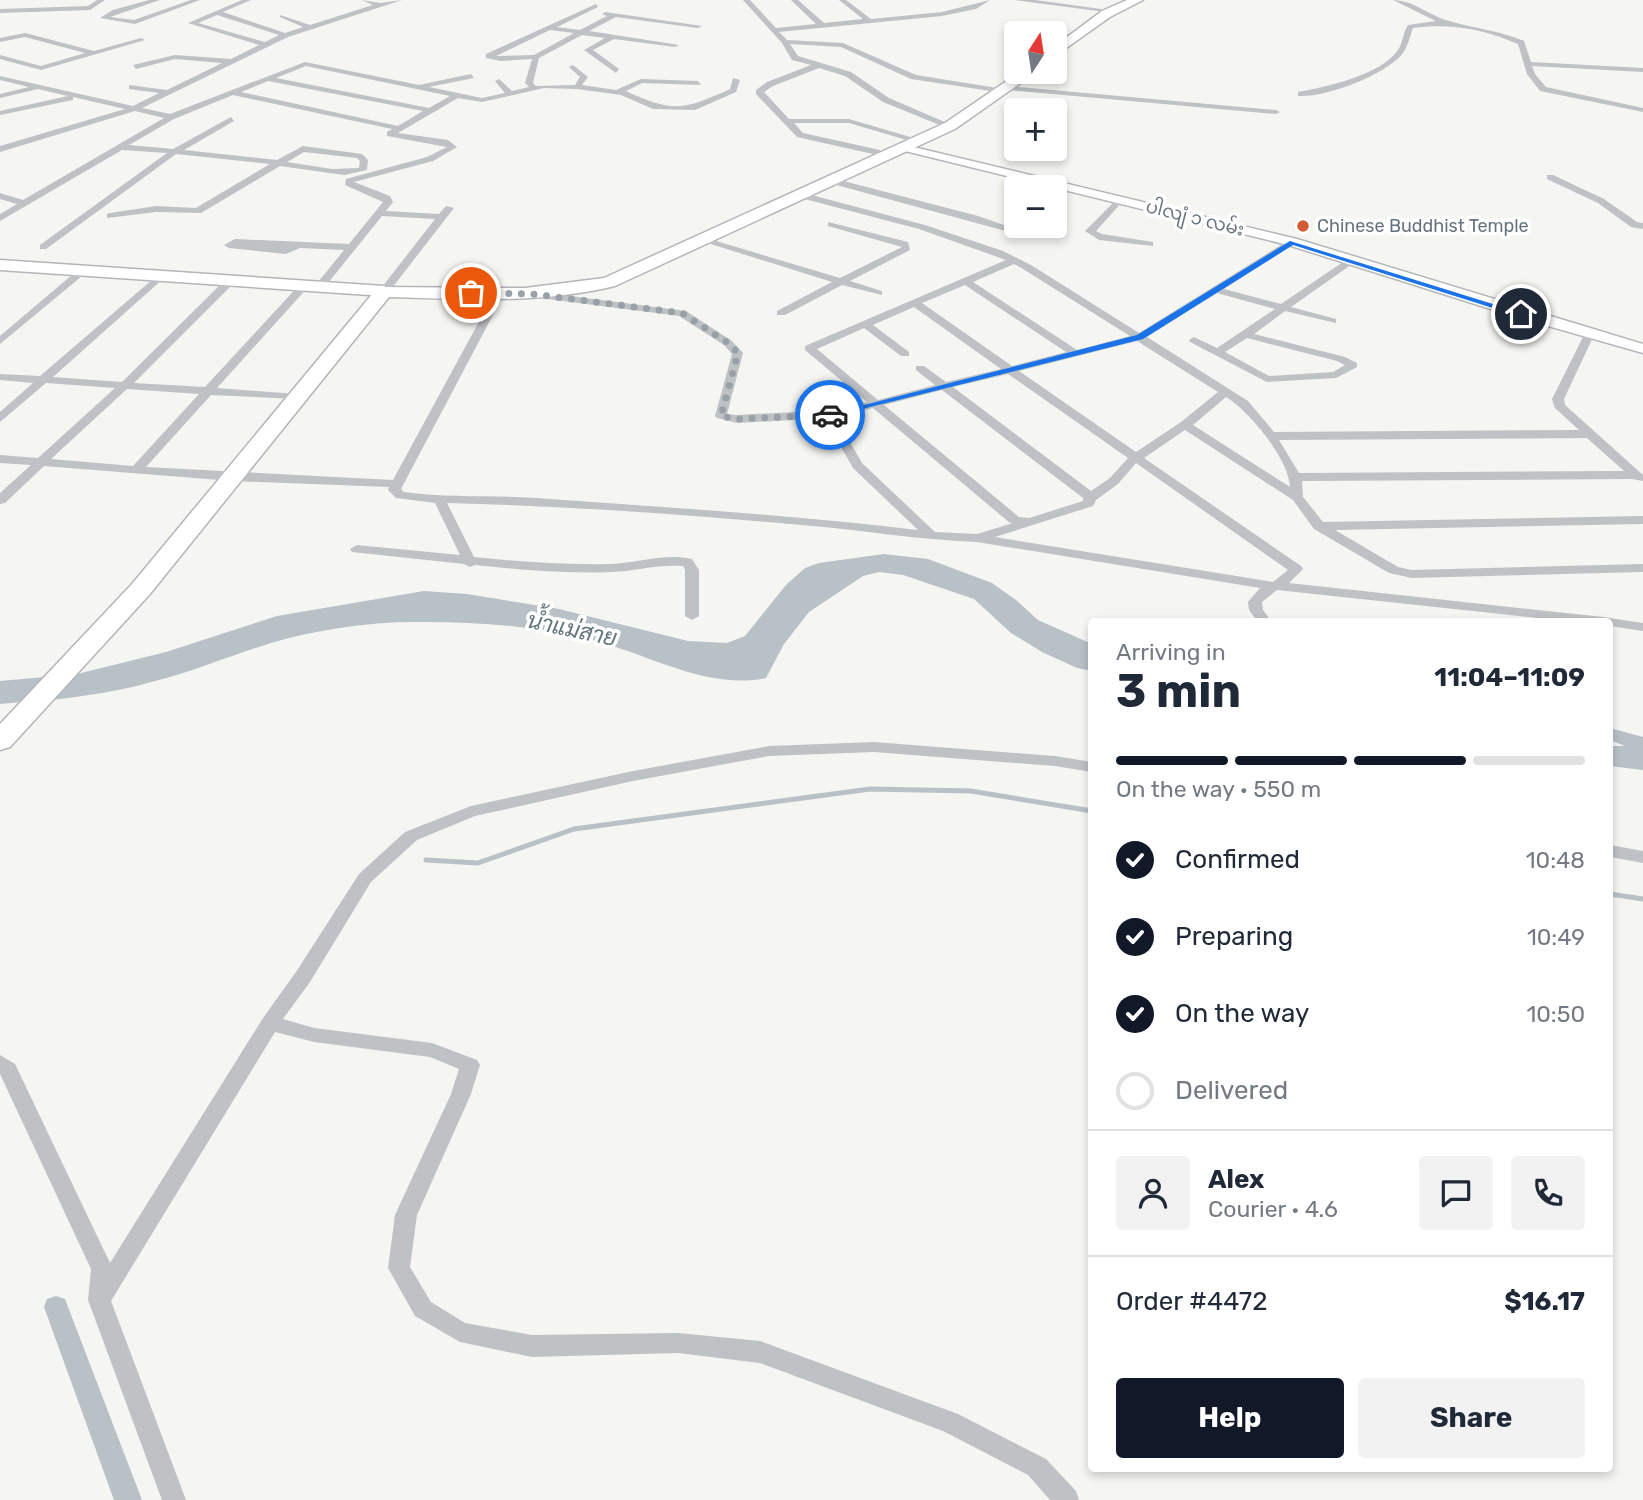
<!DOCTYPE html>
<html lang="en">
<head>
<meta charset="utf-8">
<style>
	body { margin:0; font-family:Rubik,"Noto Sans Myanmar",Sarabun,sans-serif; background:#f2f2f3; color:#1f2937; height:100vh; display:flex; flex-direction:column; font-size:26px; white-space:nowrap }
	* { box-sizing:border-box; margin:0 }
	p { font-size:23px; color:#747a83 }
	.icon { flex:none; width:38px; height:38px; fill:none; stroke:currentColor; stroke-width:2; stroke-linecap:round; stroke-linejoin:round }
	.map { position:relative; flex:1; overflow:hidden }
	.drawer { position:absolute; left:1088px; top:618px; width:525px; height:854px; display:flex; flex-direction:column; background:#fff; border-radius:7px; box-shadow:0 4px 10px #0003 }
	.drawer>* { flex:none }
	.needle { width:46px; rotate:12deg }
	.fabs { position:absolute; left:1004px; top:21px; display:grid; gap:14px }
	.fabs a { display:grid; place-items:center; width:63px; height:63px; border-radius:7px; background:#fff; box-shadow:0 4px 10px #0003; font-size:35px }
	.pin { position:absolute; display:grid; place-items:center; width:60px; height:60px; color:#fff; margin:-30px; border:4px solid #fff; border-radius:50%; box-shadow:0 2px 7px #0007 }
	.courier { position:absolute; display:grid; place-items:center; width:70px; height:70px; margin:-35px; border:5px solid #1a73e8; border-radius:50%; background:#fff; color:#222; box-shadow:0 2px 9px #0007 }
	.overview em { font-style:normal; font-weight:700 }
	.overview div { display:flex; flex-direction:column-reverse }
	.overview { display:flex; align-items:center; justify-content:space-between; height:119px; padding:0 28px }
	h1 { font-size:46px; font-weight:700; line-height:52px }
	.bar { display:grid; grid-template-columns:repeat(4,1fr); gap:10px 7px; align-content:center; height:84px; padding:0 28px }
	.bar i { height:9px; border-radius:5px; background:#e0e1e3 }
	.bar .current { background:#111827 }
	.bar p { grid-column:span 4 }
	.line { display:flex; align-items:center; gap:18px; padding:0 28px; border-top:2px solid #e0e1e3 }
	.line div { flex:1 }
	.round { display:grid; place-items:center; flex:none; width:74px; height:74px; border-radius:7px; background:#f2f2f3 }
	ol { padding:0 28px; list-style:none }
	li { display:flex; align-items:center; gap:21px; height:77px }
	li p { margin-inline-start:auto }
	li .icon { padding:7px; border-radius:50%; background:#111827; color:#fff; stroke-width:4 }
	li:last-child { color:#747a83 }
	li i { width:38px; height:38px; border:4px solid #e0e1e3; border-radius:50% }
	.cta { display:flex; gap:14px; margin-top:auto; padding:14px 28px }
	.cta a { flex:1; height:80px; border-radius:7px; background:#111827; color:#fff; font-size:28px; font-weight:700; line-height:80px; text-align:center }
	.cta a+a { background:#f2f2f3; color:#1f2937 }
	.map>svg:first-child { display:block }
</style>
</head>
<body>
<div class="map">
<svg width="1643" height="1500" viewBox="0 0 1643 1500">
	<rect width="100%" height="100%" fill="#f5f5f2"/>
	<g fill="#b7c1c6">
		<path d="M884,554L928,559L992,583L1016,600L1038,620L1092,644V671L1077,668L1042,652L1011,633L974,599L903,575L879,572L863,576L809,612L784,644L766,678C709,690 651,656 597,641C540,626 471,621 413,622C367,622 315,630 271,643C232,655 195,671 155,681C121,691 86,696 51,700L73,675L166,652L277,616L424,591L467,594L559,609L688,641L727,643L745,636L786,585L805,568L819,563Z"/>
		<path d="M45,677L21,702L0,704V681Z"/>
		<path d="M1610,728L1643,737V770L1610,766V746H1625L1610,740Z"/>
	</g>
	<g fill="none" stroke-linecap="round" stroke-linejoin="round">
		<g stroke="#b7c1c6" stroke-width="5">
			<path d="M426,860L478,863L574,829L870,789L971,791L1092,811"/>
			<path d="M1610,894L1643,899"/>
		</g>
		<path fill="#b7c1c6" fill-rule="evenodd" d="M56,1296L65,1299L68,1307L142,1500H114L44,1307L47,1299Z"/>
		<g stroke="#b3b7bb" stroke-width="3">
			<path id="secondary" d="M905,145L1297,239L1643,344V353L1516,317L1288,245L901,150L899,148Z"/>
		</g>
		<g stroke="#b2b6b9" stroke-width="3">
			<path id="primary" d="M0,260L384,286L392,291L384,296L0,270Z"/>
		</g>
		<g stroke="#b3b6b9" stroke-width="3">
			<g id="highway">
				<path d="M1127,0H1143L1110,17L1055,56V46L1102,11Z"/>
				<path d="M1020,72H1036L955,129L615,286C541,304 465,299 389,297L150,594L10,747L0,750V724L132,584L378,287L525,288L604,278L945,123Z"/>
			</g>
		</g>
		<g fill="#bec2c5" fill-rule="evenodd">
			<path d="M97,0H105L90,10L0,13V9L88,6Z"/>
			<path d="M149,0H160L110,17L134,20L191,0H200L135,24L100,18L113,10Z"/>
			<path d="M242,0H251L223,12L285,33L303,27L280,17V15L310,25L373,5L362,0L380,3L402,0L288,37L142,108L170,114L305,62L419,85L471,74L474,78L429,87L482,98L505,93L495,81L499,79L512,91L529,87L525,83L532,59L501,61L486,58V54L596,4L598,7L557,27L580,30L607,16L602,14L605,12L702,26L698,28L616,17L589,31L679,45L675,47L614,39L593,50L619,69L616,73L584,50L605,38L582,35L539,58L533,83L536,86L575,85L580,77L569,67L573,65L588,77L582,85L616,90L641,79L698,81L701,85L642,83L626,91C673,113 684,110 730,89L733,78L740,80L736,92L695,110L653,109L621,95L577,89L544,88L482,102L458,98L398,133L448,140L457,147L433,161L354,182L390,196L393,202L386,211L439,214L446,206L454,208L388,293L384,294L379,291L435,219L382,216L324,288L320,289L315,286L344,250L300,248L286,254L229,248L224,245L235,239L349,244L383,202L345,185L346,179L427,157L447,147L387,136V132L392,129L233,95L174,119L129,145L173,149L231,117L234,121L184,150L277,160L303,146L362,154L368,160L367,170L344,175L280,166L201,213L156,212L107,218V214L110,213L156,206L196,208L270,164L176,154L46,249H40V245L167,153L122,150L0,221V214L17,204L0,199V193L23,200L164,118L135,111L0,152V146L125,109L73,97V100L0,115V111L68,96L38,89L0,98V94L29,87L0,80V76L133,106L159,93L129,89V85L167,90L222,63L175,59L136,69L133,65L175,55L231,59L259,45L188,23ZM217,15L279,35L265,42L198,23ZM550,30L574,33L534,55L496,56ZM306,66L450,96L429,108L276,78ZM268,81L423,111L398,126L241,92ZM304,152L357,158L360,161L359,168L332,169L287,162Z"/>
			<path d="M743,0H750L776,28L816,24L791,0H798L824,23L863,19L839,0H846L871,19L942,12L990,0L976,9L942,16L779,32L787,40L843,43L916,75L1004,89L1007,86L1276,110L1280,112L1276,114L1007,90L1004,93L911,79L841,47L790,44L798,56L851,72L889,98L954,126L947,128L883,102L845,76L819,68L773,86L764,92L789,119H849L924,141L920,144L849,123H794L803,133L880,150V154L877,155L797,137L756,94V90L767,82L811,65L792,60L782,43Z"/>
			<path d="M1015,0H1035L1116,11L1113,13Z"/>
			<path d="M1393,0C1413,0 1430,16 1449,21C1474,28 1500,31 1524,41L1531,62L1643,68V72L1532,66L1535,74L1546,87L1643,108V112L1540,91L1527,74L1518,44C1483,29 1450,23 1413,28C1410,36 1408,46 1403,53C1386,75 1325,98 1298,96V92C1326,87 1381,75 1398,50C1403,43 1403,32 1408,25L1436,21Z"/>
			<path d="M25,33L94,51L141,38L145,40L41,70L0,59V55L41,66L85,53L25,37L0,42V38Z"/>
			<path d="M1547,175H1553L1604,199L1637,222L1643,223V229L1631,227L1598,203L1547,179Z"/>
			<path d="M832,178L978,216L1021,231L1013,233L829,183V179Z"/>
			<path d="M800,192L925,225L1003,251L1031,265L1139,333L1289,240L1297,242L1224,289L1281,304L1349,258H1355V262L1291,307L1336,319V323L1285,311L1254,334L1345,357L1357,363V367L1336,378L1267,382L1190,342L1189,340L1194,337L1217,348L1275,309L1217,293L1147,337L1248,401L1274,432L1579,430L1555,408L1552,399L1584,335L1593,333L1594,335L1564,399L1565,405L1643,475V481L1632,479L1302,481L1303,497L1323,522L1643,516V524L1335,530L1398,567L1412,570L1643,564V572L1412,578L1389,573L1314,529L1293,500L1185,430L1144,458L1301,566L1303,569L1289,583L1603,617L1643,623V631L1610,626V621H1565L1277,590L1262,602L1263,610L1271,621H1257L1249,610L1248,602L1260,588L977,542C922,540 868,531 813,526C692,515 569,506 447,503L474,557C520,562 564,565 610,564C639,563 663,553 692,559L699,570V616L692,620L685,616V570L683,566C657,564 637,571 612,572C566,574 521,570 475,565L470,567L464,564L352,552L350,549L357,545L460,555L435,503L396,498L388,490L389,487L232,481L44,466L5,503L0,504V493L31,465L0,463V455L38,458L115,388L46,383L0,422V412L33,383L0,380V374L40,376L160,273L164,274V278L53,377L122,382L227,278H235V282L134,383L205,387L301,283L310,285L217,388L296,394L300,395V399L211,395L146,467L393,480L494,294L499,291L504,294L401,489L404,492C448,498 492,495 536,498C664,507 791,515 918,530L853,468L838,442L829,418L737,423L717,418L715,416L732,354L724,345L679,316L532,297L527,294L532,291L686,311L732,341L743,353L727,414L737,415L834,410L867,402L805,350V346L1006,260L919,229L797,197L795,195ZM1014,264L1023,269L1130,336L1077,350L973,282ZM965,285L1066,352L1012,366L922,303ZM914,307L1001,369L946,382L924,366H916V370L935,385L878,400L817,349L864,328L901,356H909V352L873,325ZM1247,338L1337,361L1345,365L1333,372L1269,376L1225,352ZM1137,341L1218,392L1181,422L1136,452L1019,371ZM1008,374L1128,458L1110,478L1091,491L953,387ZM127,389L199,394L133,466L51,459ZM942,390L1083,498V501L1029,518L1019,517L884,405ZM1226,397C1249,411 1289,459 1290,487L1193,425ZM873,408L1010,523H1013L977,534L935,532L862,463L850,442L841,416ZM1587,438L1624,471L1299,473L1279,440ZM1136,463L1288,570L1273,582L995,537L1093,506L1096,500L1118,484Z"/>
			<path d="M1120,196L1125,199L1123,201L1096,231L1102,234L1153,242V246L1099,240L1085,231Z"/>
			<path d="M828,222L908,242L910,250L850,281L882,291V295L842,285L785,315H777V311L832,282L698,240L706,238L840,278L902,247L828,226Z"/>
			<path d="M79,269L88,271L0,344V336Z"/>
			<path d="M874,742L1055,756L1092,762V772L1055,766L874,752L769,756L633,781L475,816L417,840L371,882L310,982L283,1019L314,1028L432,1043L477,1060L480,1065L471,1094L417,1215L410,1267L431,1302L465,1323L532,1335L678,1333L760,1341L958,1414L1046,1459L1076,1491L1079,1500H1050L1028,1475L943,1431L760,1363L678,1353L532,1357L460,1342L415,1316L388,1268L395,1215L451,1094L459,1069L430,1057L314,1042L275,1032L111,1301L186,1500H162L88,1300L91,1269L0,1074V1055L15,1064L110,1263L263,1018L296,972L359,874L405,832L471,806L633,771L769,746Z"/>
			<path d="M1610,845L1643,851V863L1610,857Z"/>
		</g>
		<use href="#secondary" fill="#fff" fill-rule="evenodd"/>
		<use href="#primary" fill="#fff" fill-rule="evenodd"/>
		<use href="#highway" fill="#fff" fill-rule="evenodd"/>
	</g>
	<path fill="#1a73e8" d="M1290,241L1525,314L1518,316L1293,245L1143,339L830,417L825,415L1137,335Z"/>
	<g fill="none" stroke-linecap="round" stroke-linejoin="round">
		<path stroke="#99a1a8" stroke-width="7" stroke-dasharray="0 12.6" d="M471,293L532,294L682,313L728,343L738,353L721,416L737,419L830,415"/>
	</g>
	<circle fill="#d25a35" stroke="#fff" stroke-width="2.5" cx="1303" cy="226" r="7"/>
	<g text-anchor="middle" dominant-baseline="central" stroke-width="7" stroke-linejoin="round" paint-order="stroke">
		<g font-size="18" fill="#677480" stroke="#fff">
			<text transform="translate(1195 218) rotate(14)">ပါလျံ ၁ လမ်း</text>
		</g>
		<g font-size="18" fill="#677480" stroke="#fff" text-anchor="start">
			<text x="1317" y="226">Chinese Buddhist Temple</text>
		</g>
		<g font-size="23" font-style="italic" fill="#63767d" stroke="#fff">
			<text transform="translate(572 629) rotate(12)">น้ำแม่สาย</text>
		</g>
	</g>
</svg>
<div class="fabs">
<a><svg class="needle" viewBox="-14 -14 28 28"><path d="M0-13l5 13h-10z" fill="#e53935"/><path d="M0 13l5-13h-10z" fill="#747a83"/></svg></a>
<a>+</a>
<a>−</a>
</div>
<div class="pin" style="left:471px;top:293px;background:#ea580c"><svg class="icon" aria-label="bag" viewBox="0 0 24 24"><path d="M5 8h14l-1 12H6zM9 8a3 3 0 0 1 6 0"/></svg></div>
<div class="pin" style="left:1521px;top:314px;background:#1f2937"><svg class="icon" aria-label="home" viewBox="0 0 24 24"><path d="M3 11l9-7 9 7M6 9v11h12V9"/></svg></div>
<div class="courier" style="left:830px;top:415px"><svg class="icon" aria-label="car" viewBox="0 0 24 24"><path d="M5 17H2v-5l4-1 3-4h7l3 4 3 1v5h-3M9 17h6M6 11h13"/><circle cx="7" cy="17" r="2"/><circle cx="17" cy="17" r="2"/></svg></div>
<section class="drawer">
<div class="overview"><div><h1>3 min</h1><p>Arriving in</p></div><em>11:04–11:09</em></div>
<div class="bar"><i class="current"></i><i class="current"></i><i class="current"></i><i></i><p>On the way · 550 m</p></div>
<ol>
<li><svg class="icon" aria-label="check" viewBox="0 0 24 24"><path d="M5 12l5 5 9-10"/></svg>Confirmed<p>10:48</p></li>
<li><svg class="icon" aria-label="check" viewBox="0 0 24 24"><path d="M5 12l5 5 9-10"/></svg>Preparing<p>10:49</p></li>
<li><svg class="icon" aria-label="check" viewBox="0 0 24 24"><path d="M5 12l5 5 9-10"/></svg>On the way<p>10:50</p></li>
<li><i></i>Delivered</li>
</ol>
<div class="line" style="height:126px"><a class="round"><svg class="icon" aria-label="person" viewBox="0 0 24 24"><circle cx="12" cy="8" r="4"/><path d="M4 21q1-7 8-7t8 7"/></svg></a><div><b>Alex</b><p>Courier · 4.6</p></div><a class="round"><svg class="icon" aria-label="chat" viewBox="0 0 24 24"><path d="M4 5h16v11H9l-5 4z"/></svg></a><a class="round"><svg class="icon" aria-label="phone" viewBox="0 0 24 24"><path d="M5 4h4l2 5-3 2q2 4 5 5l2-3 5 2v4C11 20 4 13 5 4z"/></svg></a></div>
<div class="line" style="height:91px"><div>Order #4472</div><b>$16.17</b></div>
<div class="cta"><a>Help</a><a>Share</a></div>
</section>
</div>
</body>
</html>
